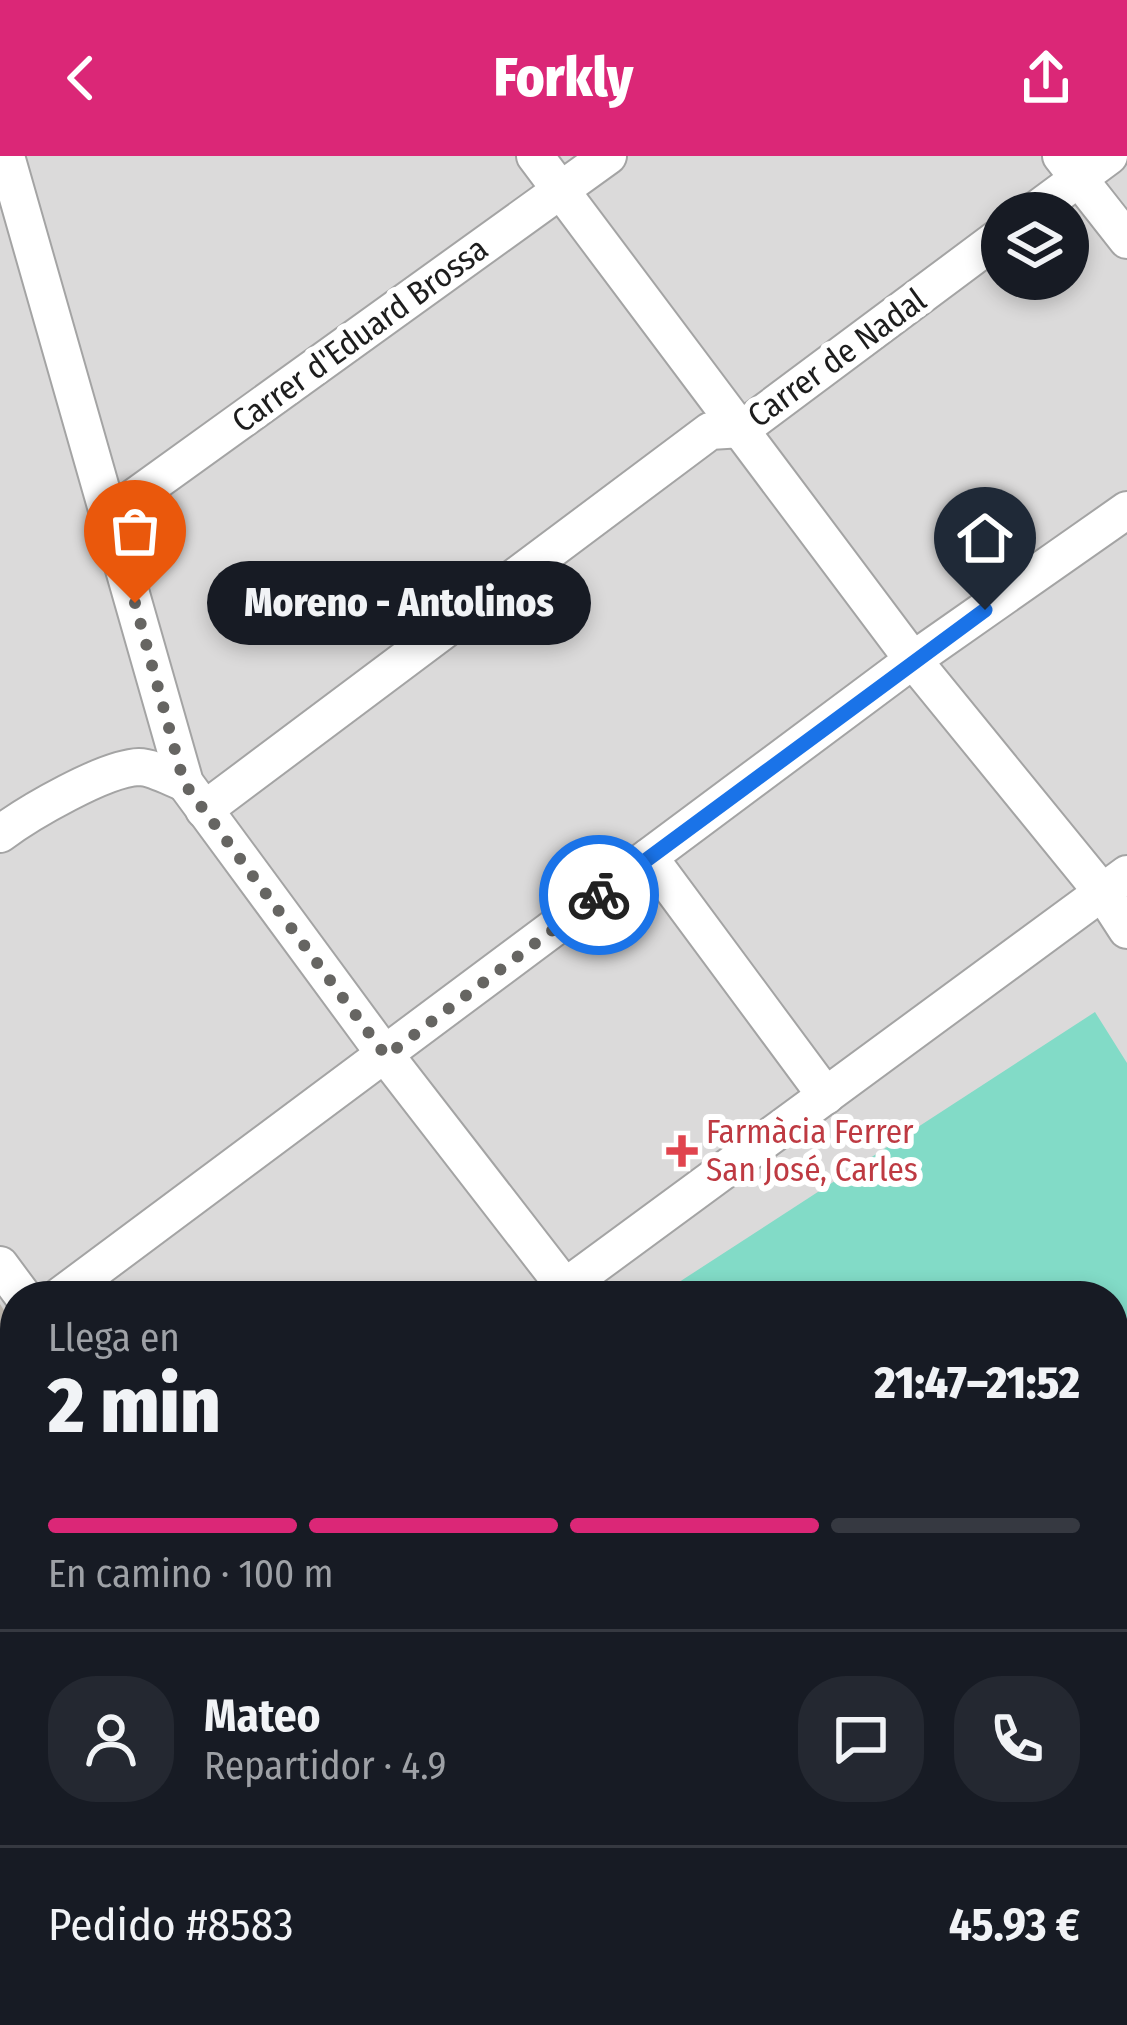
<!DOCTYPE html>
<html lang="es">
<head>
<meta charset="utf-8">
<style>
	body { margin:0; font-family:"Fira Sans Condensed",sans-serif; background:#242831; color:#f1f3f6; height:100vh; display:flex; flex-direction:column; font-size:45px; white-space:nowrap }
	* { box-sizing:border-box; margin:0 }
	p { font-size:39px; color:#9ea1a6 }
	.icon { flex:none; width:66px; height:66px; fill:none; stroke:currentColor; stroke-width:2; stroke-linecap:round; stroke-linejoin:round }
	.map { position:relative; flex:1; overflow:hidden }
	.side { position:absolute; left:0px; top:1125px; width:1128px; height:744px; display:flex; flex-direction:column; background:#171b24; border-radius:48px 48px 0 0; box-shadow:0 6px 18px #0003 }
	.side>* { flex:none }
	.controls { position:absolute; left:981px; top:36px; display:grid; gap:24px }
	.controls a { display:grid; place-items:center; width:108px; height:108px; border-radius:50%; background:#171b24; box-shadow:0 6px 18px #0003; font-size:60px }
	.pin { position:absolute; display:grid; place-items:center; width:102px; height:102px; color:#fff; margin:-123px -51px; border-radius:50% 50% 50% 0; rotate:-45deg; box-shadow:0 0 12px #0007 }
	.pin .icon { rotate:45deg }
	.courier { position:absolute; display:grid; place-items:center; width:120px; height:120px; margin:-60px; border:9px solid #1a73e8; border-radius:50%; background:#fff; color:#222; box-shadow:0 3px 15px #0007 }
	.bubble { position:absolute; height:84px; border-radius:42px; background:#171b24; box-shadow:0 6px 18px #0003; font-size:39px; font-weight:800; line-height:84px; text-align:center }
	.head em { font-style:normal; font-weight:800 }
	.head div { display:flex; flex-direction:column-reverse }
	.head { display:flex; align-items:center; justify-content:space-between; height:204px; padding:0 48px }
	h1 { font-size:78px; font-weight:800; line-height:90px }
	.bar { display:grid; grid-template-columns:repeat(4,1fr); gap:18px 12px; align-content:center; height:144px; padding:0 48px }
	.bar i { height:15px; border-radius:9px; background:#363941 }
	.bar .active { background:#db2777 }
	.bar p { grid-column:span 4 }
	.line { display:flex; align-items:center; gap:30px; padding:0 48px; border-top:3px solid #363941 }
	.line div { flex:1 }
	.round { display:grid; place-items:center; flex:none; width:126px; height:126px; border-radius:48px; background:#242831 }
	header { display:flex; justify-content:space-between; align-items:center; height:156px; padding:0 48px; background:#db2777; color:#fff; font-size:54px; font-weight:800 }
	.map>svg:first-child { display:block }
</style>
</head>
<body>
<header><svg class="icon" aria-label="back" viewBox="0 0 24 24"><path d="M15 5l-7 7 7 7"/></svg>Forkly<svg class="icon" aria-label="share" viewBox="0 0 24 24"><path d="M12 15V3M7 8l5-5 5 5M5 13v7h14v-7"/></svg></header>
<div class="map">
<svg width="1127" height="1869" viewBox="0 0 1127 1869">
	<rect width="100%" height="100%" fill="#eeece3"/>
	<path fill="#dbdada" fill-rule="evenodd" d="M0,0H1127V1869H0ZM1002,57H1068V123H1002ZM15,1140H1113V1854H15Z"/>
	<g fill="#82dbc7">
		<path d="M1095,856L1127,907V1179L1113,1188V1140H680L673,1130Z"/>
		<path d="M1127,1205V1505L1113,1483V1214Z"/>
	</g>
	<g fill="#c2bbb2">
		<path d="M0,1148L15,1172V1254L0,1230Z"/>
		<path d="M1113,1506L1127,1527V1660L1113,1669Z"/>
		<path d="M1113,1808L1127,1829V1869H1109L1099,1854H1113Z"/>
		<path d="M225,1854H275L285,1869H235Z"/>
		<path d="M439,1854H489L492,1858L474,1869H449Z"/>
		<path d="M688,1854H741L750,1869H697Z"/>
	</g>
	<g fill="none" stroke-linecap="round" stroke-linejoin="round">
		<g stroke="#a4a4a4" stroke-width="40">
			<g id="minor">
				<path d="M6,0L185,627L386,900L565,1131"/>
				<path d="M535,0L913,504L1103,737L1127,774"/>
				<path d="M1061,0L1127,84"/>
				<path d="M1032,57L1109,0"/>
				<path d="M111,358L608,0"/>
				<path d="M204,654L710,275L742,273L1002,79"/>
				<path d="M0,678C28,657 105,612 139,611C152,611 172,622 185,627"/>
				<path d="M649,701L826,940"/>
				<path d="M0,1109L23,1140"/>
				<path d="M60,1140L913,504L1127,354"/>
				<path d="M553,1140L1127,718"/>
				<path d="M0,1328L15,1353"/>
				<path d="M0,1538L15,1528"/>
				<path d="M0,1629L15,1653"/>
				<path d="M140,1854L150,1869"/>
				<path d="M309,1854L318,1869"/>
				<path d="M512,1854L521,1869"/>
				<path d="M870,1854L879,1869"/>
			</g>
		</g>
		<use href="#minor" stroke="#fff" stroke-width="36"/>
	</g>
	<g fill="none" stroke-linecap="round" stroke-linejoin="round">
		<path stroke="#666562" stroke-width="12" stroke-dasharray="0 21.6" d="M135,447L184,627L386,900L599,739"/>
		<path stroke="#1a73e8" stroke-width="15" d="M599,739L985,454"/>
	</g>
	<path fill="#e0444e" stroke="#fff" stroke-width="4.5" d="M676 977h12v12h12v12h-12v12h-12v-12h-12v-12h12z"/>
	<g text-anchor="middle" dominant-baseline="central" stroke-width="12" stroke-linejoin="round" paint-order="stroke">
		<g font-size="33" fill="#1d1d1d" stroke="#fff">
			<text transform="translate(360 179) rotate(-36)">Carrer d'Eduard Brossa</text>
			<text transform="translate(837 202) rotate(-36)">Carrer de Nadal</text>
		</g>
		<g font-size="33" fill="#be3a42" stroke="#fff" text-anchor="start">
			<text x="706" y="976">Farmàcia Ferrer<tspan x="706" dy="38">San José, Carles</tspan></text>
		</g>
	</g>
</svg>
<div class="controls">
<a><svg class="icon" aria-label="layers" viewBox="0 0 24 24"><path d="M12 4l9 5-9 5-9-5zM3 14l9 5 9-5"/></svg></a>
</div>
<div class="pin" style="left:135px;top:447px;background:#ea580c"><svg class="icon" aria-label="bag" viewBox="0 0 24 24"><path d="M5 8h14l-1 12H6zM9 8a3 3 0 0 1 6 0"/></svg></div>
<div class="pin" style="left:985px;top:454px;background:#1f2937"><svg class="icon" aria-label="home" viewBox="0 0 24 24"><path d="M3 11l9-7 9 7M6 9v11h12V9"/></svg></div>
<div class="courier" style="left:599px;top:739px"><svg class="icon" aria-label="bike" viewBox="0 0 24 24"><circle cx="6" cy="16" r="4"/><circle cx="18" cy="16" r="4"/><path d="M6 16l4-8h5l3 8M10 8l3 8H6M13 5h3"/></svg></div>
<div class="bubble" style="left:207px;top:405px;width:384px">Moreno - Antolinos</div>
<section class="side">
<div class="head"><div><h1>2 min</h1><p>Llega en</p></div><em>21:47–21:52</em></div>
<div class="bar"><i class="active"></i><i class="active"></i><i class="active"></i><i></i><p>En camino · 100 m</p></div>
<div class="line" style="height:216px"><a class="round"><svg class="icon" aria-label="person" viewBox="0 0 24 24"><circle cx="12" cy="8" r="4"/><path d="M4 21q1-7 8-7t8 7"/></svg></a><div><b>Mateo</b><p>Repartidor · 4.9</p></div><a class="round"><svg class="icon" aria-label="chat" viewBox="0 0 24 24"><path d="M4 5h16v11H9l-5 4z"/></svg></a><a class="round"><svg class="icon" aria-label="phone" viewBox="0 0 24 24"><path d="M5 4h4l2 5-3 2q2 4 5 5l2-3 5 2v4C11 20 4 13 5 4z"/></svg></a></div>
<div class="line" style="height:156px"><div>Pedido #8583</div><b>45.93 €</b></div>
</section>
</div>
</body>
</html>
